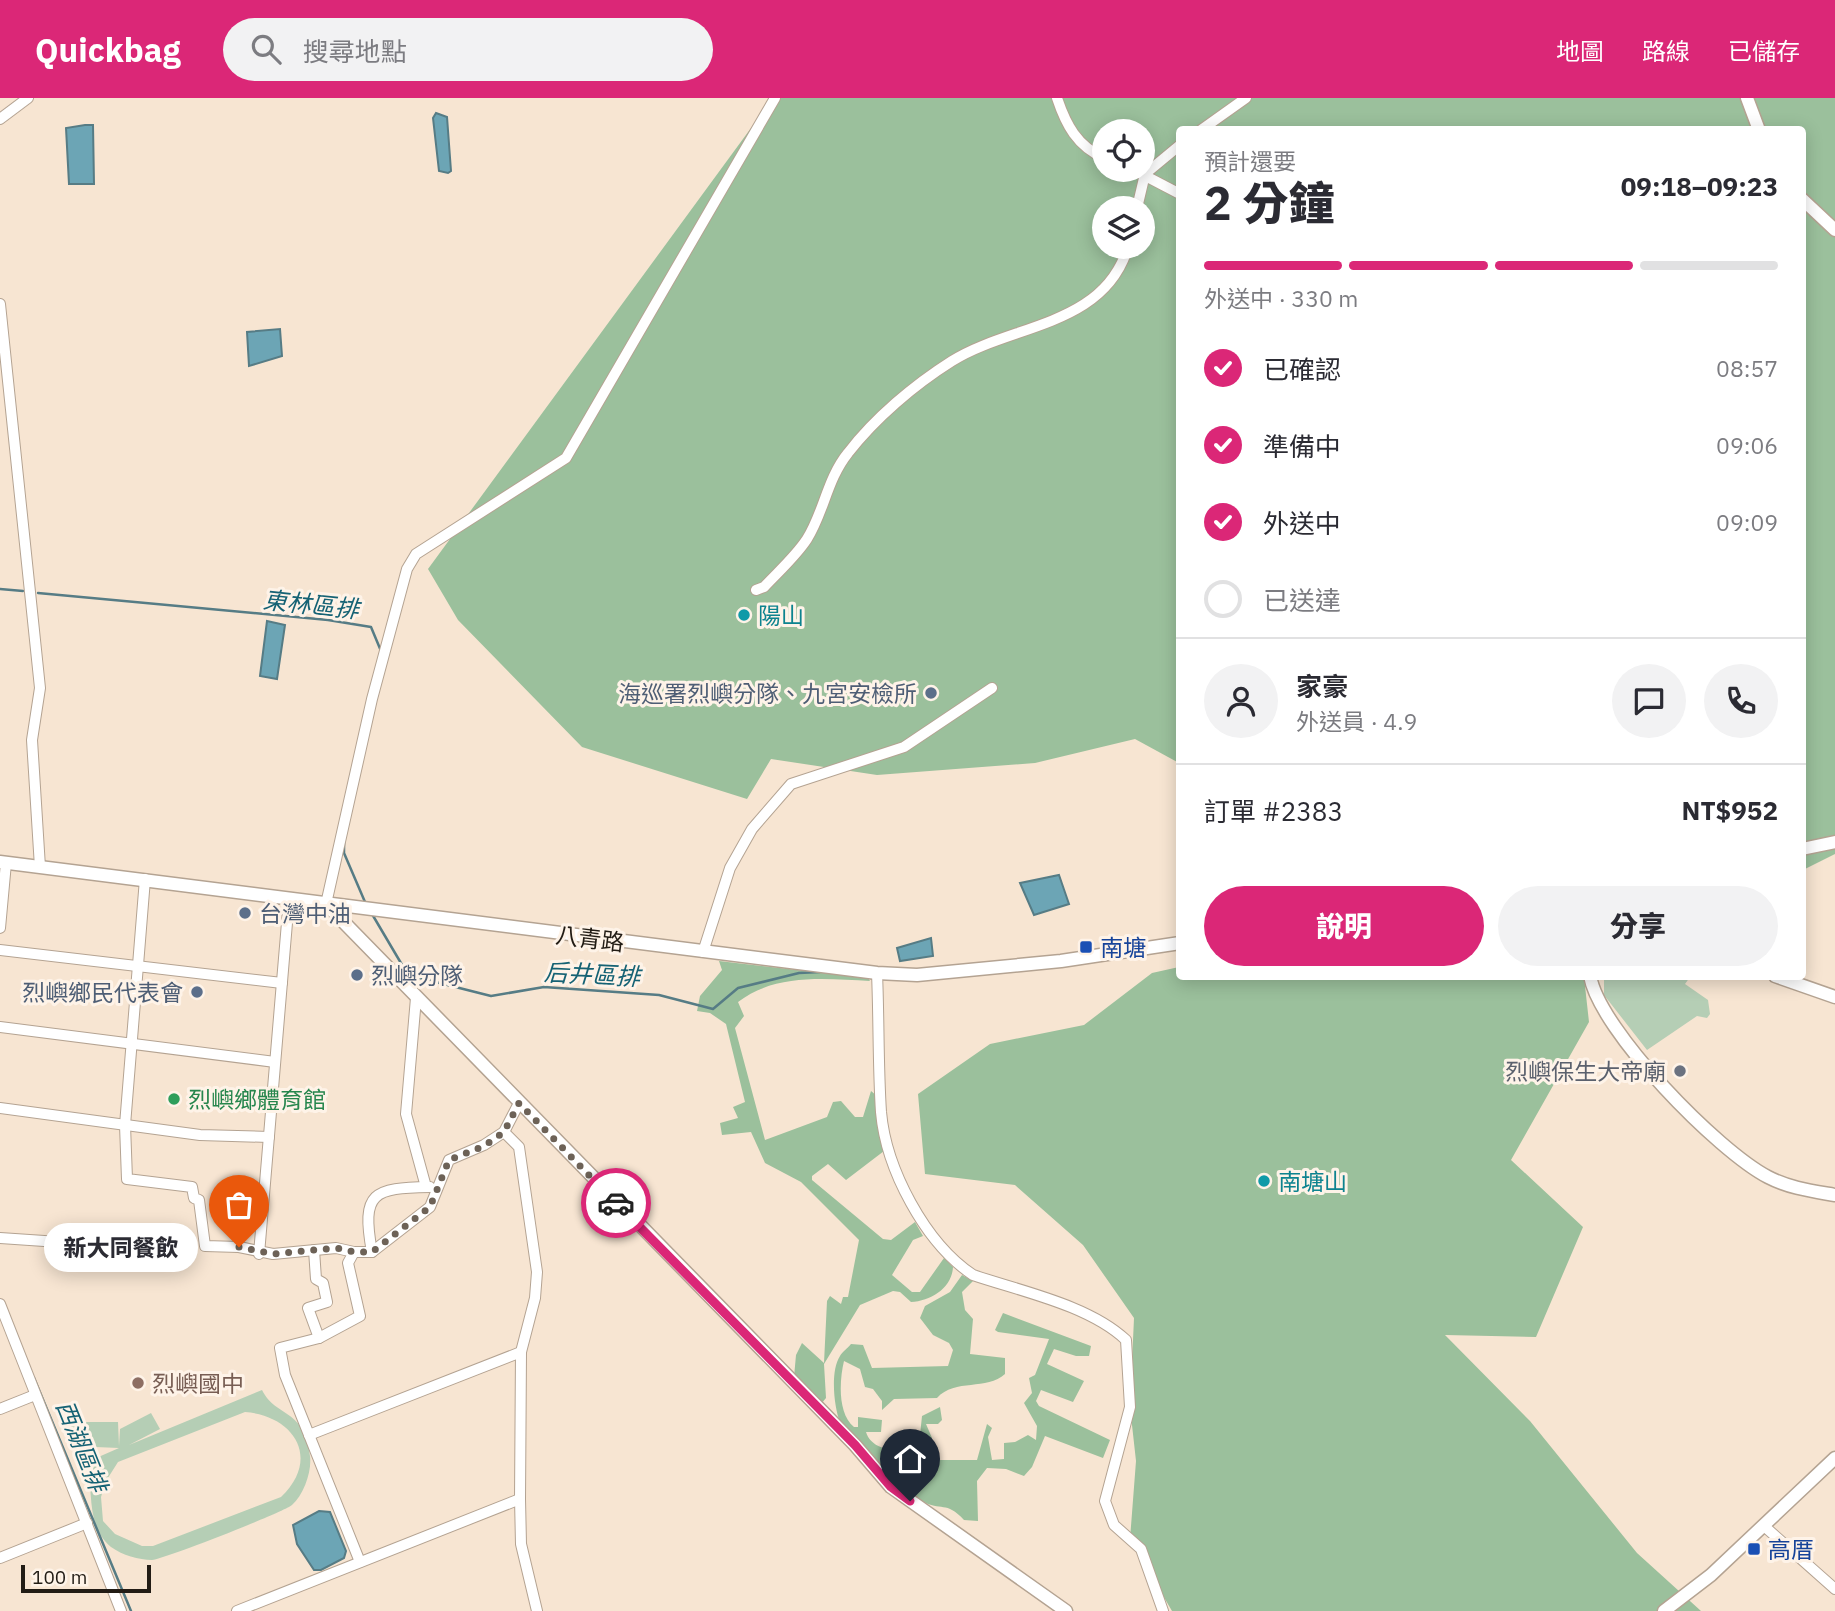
<!DOCTYPE html>
<html lang="zh-TW">
<head>
<meta charset="utf-8">
<style>
	body { margin:0; font-family:"IBM Plex Sans","Noto Sans TC",sans-serif; background:#f2f2f3; color:#2b2b33; height:100vh; display:flex; flex-direction:column; font-size:26px; white-space:nowrap }
	* { box-sizing:border-box; margin:0 }
	p { font-size:23px; color:#7c7c81 }
	.icon { flex:none; width:38px; height:38px; fill:none; stroke:currentColor; stroke-width:2; stroke-linecap:round; stroke-linejoin:round }
	.map { position:relative; flex:1; overflow:hidden }
	.drawer { position:absolute; left:1176px; top:28px; width:630px; height:854px; display:flex; flex-direction:column; background:#fff; border-radius:7px; box-shadow:0 4px 18px #0003 }
	.drawer>* { flex:none }
	.controls { position:absolute; left:1092px; top:21px; display:grid; gap:14px }
	.controls a { display:grid; place-items:center; width:63px; height:63px; border-radius:50%; background:#fff; box-shadow:0 4px 18px #0003; font-size:35px }
	.scale { position:absolute; left:21px; bottom:18px; width:130px; box-sizing:border-box; padding-left:7px; border:4px solid #221c15; border-top:0; font-size:19px; line-height:24px; white-space:nowrap; color:#221c15; -webkit-text-stroke:5px #fef3e8; paint-order:stroke }
	.pin { position:absolute; display:grid; place-items:center; width:60px; height:60px; color:#fff; margin:-72px -30px; border-radius:50% 50% 50% 0; rotate:-45deg; box-shadow:0 0 7px #0007 }
	.pin .icon { rotate:45deg }
	.courier { position:absolute; display:grid; place-items:center; width:70px; height:70px; margin:-35px; border:5px solid #db2777; border-radius:50%; background:#fff; color:#222; box-shadow:0 2px 9px #0007 }
	.bubble { position:absolute; height:49px; border-radius:24px; background:#fff; box-shadow:0 4px 18px #0003; font-size:23px; font-weight:800; line-height:49px; text-align:center }
	.summary em { font-style:normal; font-weight:800 }
	.summary div { display:flex; flex-direction:column-reverse }
	.summary { display:flex; align-items:center; justify-content:space-between; height:119px; padding:0 28px }
	h1 { font-size:46px; font-weight:800; line-height:52px }
	.bar { display:grid; grid-template-columns:repeat(4,1fr); gap:10px 7px; align-content:center; height:84px; padding:0 28px }
	.bar i { height:9px; border-radius:5px; background:#e1e1e2 }
	.bar .selected { background:#db2777 }
	.bar p { grid-column:span 4 }
	.line { display:flex; align-items:center; gap:18px; padding:0 28px; border-top:2px solid #e1e1e2 }
	.line div { flex:1 }
	.round { display:grid; place-items:center; flex:none; width:74px; height:74px; border-radius:37px; background:#f2f2f3 }
	ol { padding:0 28px; list-style:none }
	li { display:flex; align-items:center; gap:21px; height:77px }
	li p { margin-inline-start:auto }
	li .icon { padding:7px; border-radius:50%; background:#db2777; color:#fff; stroke-width:4 }
	li:last-child { color:#7c7c81 }
	li i { width:38px; height:38px; border:4px solid #e1e1e2; border-radius:50% }
	.primary-button { display:flex; gap:14px; margin-top:auto; padding:14px 28px }
	.primary-button a { flex:1; height:80px; border-radius:42px; background:#db2777; color:#fff; font-size:28px; font-weight:800; line-height:80px; text-align:center }
	.primary-button a+a { background:#f2f2f3; color:#2b2b33 }
	header { display:flex; align-items:center; gap:42px; box-sizing:border-box; height:98px; padding:0 35px; background:#db2777; color:#fff }
	header strong { font-size:33px }
	nav { display:flex; gap:38px; margin-inline-start:auto; font-size:24px }
	.search { width:490px; height:63px; background:#f2f2f3; display:flex; align-items:center; gap:18px; box-sizing:border-box; padding:0 24px; border-radius:38px; color:#7c7c81; font-size:26px }
	.map>svg:first-child { display:block }
</style>
</head>
<body>
<header>
<strong>Quickbag</strong>
<div class="search"><svg class="icon" aria-label="search" viewBox="0 0 24 24"><circle cx="10" cy="10" r="6"/><path d="M15 15l6 6"/></svg>搜尋地點</div>
<nav><a>地圖</a><a>路線</a><a>已儲存</a></nav>
</header>
<div class="map">
<svg width="1835" height="1513" viewBox="0 0 1835 1513">
	<rect width="100%" height="100%" fill="#f7e5d2"/>
	<g fill="#b5ceb5" fill-rule="evenodd">
		<path d="M1604,879H1690L1685,886L1708,902L1710,916L1707,920L1697,918L1647,952L1604,897Z"/>
		<path d="M262,1292C276,1320 305,1310 310,1358C312,1373 304,1396 292,1407C282,1415 164,1461 152,1462C139,1462 122,1457 111,1449C85,1427 94,1393 87,1364L119,1350L72,1348L71,1324H118L119,1348L120,1331L151,1315L160,1331L129,1347ZM245,1314C295,1318 321,1361 281,1399L153,1448H142L115,1436L103,1423L101,1399L106,1383L118,1364Z"/>
	</g>
	<g fill="#9bc09c" fill-rule="evenodd">
		<path d="M773,0H1835V756L1803,772L1802,32H1180L1179,665L1135,641L1035,665L877,677L771,661L747,701L582,649L458,522L428,471ZM1104,33H1143V72H1104ZM1104,110H1143V149H1104Z"/>
		<path d="M719,863L868,880L870,883C825,881 776,875 738,904L744,918L735,930L765,1042L827,1019L833,1004L841,1003L855,1019H863L871,993L877,998V1025L884,1053L846,1082L828,1066L812,1078V1082L883,1141L891,1142L915,1124L923,1138L913,1142L892,1177L912,1194H920L944,1160L953,1169C952,1190 931,1203 911,1204L900,1194L893,1193L860,1207L824,1266L826,1300L821,1306L794,1279L796,1257L802,1245L824,1265L827,1203L830,1198L841,1206L843,1199H848L859,1142L801,1084L765,1065L751,1034L722,1037L720,1025L738,1020L733,1009L745,1004L726,926L710,915L697,913L700,898L722,872Z"/>
		<path d="M1179,869L1180,878L1584,879L1589,924L1511,1062L1583,1129L1536,1239L1445,1237L1530,1323L1637,1455L1701,1513H1172L1130,1441L1136,1363L1130,1309L1134,1220L1083,1147L1015,1087L925,1076L918,996L990,946L1084,927L1152,875Z"/>
		<path d="M962,1177L973,1183L962,1194L965,1212L973,1221L970,1256L1005,1260V1276C987,1293 955,1280 937,1300L894,1301L882,1312V1303L873,1291L865,1289L860,1271L844,1263C839,1284 838,1316 854,1329H858V1319L882,1322L881,1334H866C872,1354 903,1356 919,1347L922,1318L940,1309L942,1322L938,1326H926L932,1340L931,1362H977L987,1326L992,1330L988,1339L992,1362L1004,1361V1345L1015,1344L1028,1337L1036,1342L1037,1328L1024,1305L1032,1295L1029,1280L1035,1277L1049,1241L998,1234L995,1232L1003,1215L1091,1248L1089,1258H1076L1054,1251L1047,1266L1084,1283L1073,1304L1041,1292L1036,1303L1039,1308L1110,1342L1103,1360L1045,1338L1032,1369L1024,1378L1006,1371L987,1370L977,1383L978,1423L964,1422C946,1402 941,1414 922,1403C891,1384 865,1350 840,1324C834,1309 830,1273 840,1258C842,1254 848,1250 851,1246L863,1247L872,1270L948,1268L953,1252L949,1245L933,1237L920,1220L925,1208L950,1194Z"/>
	</g>
	<g fill="#6ca5b5" stroke="#567c85" stroke-width="2">
		<path d="M436,15L447,19L451,73L448,75L439,73L433,20Z"/>
		<path d="M85,27H93L94,86H69L66,30Z"/>
		<path d="M280,231L282,258L249,268L247,234Z"/>
		<path d="M267,523L285,527L277,581L260,578Z"/>
		<path d="M1059,777L1069,806L1034,817L1020,785Z"/>
		<path d="M931,840L933,858L900,863L897,850Z"/>
		<path d="M319,1413L330,1414L346,1453L344,1460L321,1472H314L297,1446L293,1427Z"/>
	</g>
	<g fill="none" stroke-linecap="round" stroke-linejoin="round">
		<g stroke="#567c85" stroke-width="2.5">
			<path d="M0,491L23,493"/>
			<path d="M38,495L328,522L371,529L381,553"/>
			<path d="M344,745V755L365,804"/>
			<path d="M372,816L408,877L491,898L544,889L659,897L713,911L738,890L799,875L820,874"/>
			<path d="M34,1280L131,1513"/>
		</g>
		<g stroke="#b4a392" stroke-width="12">
			<g id="street">
				<path d="M1057,0C1066,27 1077,48 1104,60"/>
				<path d="M0,21L28,0"/>
				<path d="M1201,32L1246,0"/>
				<path d="M1134,72L1180,96"/>
				<path d="M1137,110L1145,76L1180,47"/>
				<path d="M0,206L40,590L32,642L40,769"/>
				<path d="M756,492L764,489C778,474 796,458 807,441C824,414 827,381 848,355C875,320 914,287 952,263C1011,226 1104,229 1128,149"/>
				<path d="M145,781L125,1027L127,1081L192,1089L194,1100L199,1102L205,1148L239,1149L273,1156L336,1150L354,1154H372L430,1109L449,1062L484,1047L504,1034L519,1005"/>
				<path d="M326,806L372,601L407,471L416,456L566,360L775,0"/>
				<path d="M0,830L6,765"/>
				<path d="M0,852L282,885"/>
				<path d="M703,854L730,770L752,731L791,686L904,649L992,590"/>
				<path d="M877,875C879,921 878,968 881,1014C886,1071 925,1145 973,1177C1020,1193 1089,1207 1126,1242L1130,1309L1105,1403L1114,1427L1141,1451L1163,1513"/>
				<path d="M416,900L406,1016L426,1089"/>
				<path d="M0,929L275,964"/>
				<path d="M0,1010L200,1037L269,1039"/>
				<path d="M504,1034L519,1049L537,1174L535,1200L521,1254L520,1401L521,1446L537,1513"/>
				<path d="M0,1140L59,1144"/>
				<path d="M314,1152L316,1181L323,1185L327,1204L308,1210L319,1240"/>
				<path d="M354,1154L348,1165L360,1218L319,1240L280,1250L285,1277L360,1464"/>
				<path d="M372,1154C361,1094 373,1090 430,1089"/>
				<path d="M259,1156L289,801"/>
				<path d="M0,1206L121,1513"/>
				<path d="M0,1311L35,1297"/>
				<path d="M309,1337L521,1254"/>
				<path d="M1764,1428L1835,1491"/>
				<path d="M0,1460L87,1425"/>
				<path d="M237,1513L520,1401"/>
			</g>
		</g>
		<g stroke="#b4a392" stroke-width="15">
			<g id="secondary">
				<path d="M1747,0L1759,32"/>
				<path d="M1802,101L1835,132"/>
				<path d="M1802,751L1835,744"/>
				<path d="M0,764L877,875L917,877L1061,863L1180,845"/>
				<path d="M326,806L855,1347L891,1389L1066,1513"/>
				<path d="M1590,878C1600,933 1718,1053 1768,1079C1789,1090 1812,1093 1835,1097"/>
				<path d="M1775,878L1835,899"/>
				<path d="M1664,1513L1711,1477L1835,1360"/>
			</g>
		</g>
		<use href="#street" stroke="#fff" stroke-width="10"/>
		<use href="#secondary" stroke="#fff" stroke-width="12"/>
	</g>
	<g fill="none" stroke-linecap="round" stroke-linejoin="round">
		<path stroke="#6d6257" stroke-width="7" stroke-dasharray="0 12.6" d="M239,1149L273,1156L336,1150L354,1154H372L430,1109L449,1062L484,1048L504,1034L519,1005L616,1105"/>
		<path stroke="#db2777" stroke-width="9" d="M616,1105L855,1347L891,1389L910,1403"/>
	</g>
	<g fill="#0f9aa8" stroke="#fef3e8" stroke-width="2.5">
		<circle cx="744" cy="517" r="7"/>
		<circle cx="1264" cy="1083" r="7"/>
	</g>
	<g fill="#5c6f8a" stroke="#fef3e8" stroke-width="2.5">
		<circle cx="931" cy="595" r="7"/>
		<circle cx="245" cy="815" r="7"/>
		<circle cx="357" cy="877" r="7"/>
		<circle cx="197" cy="894" r="7"/>
	</g>
	<g fill="#1a4fb4" stroke="#fef3e8" stroke-width="2.5">
		<rect x="1079" y="842" width="14" height="14" rx="3.5"/>
		<rect x="1747" y="1444" width="14" height="14" rx="3.5"/>
	</g>
	<circle fill="#6b7280" stroke="#fef3e8" stroke-width="2.5" cx="1680" cy="973" r="7"/>
	<circle fill="#2e9e5b" stroke="#fef3e8" stroke-width="2.5" cx="174" cy="1001" r="7"/>
	<circle fill="#8d6e63" stroke="#fef3e8" stroke-width="2.5" cx="138" cy="1285" r="7"/>
	<g text-anchor="middle" dominant-baseline="central" stroke-width="6" stroke-linejoin="round" paint-order="stroke">
		<g font-size="23" fill="#0d838f" stroke="#fef3e8" text-anchor="start">
			<text x="758" y="517">陽山</text>
			<text x="1278" y="1083">南塘山</text>
		</g>
		<g font-size="23" fill="#4e5e75" stroke="#fef3e8" text-anchor="end">
			<text x="917" y="595">海巡署烈嶼分隊、九宮安檢所</text>
			<text x="259" y="815" text-anchor="start">台灣中油</text>
			<text x="371" y="877" text-anchor="start">烈嶼分隊</text>
			<text x="183" y="894">烈嶼鄉民代表會</text>
		</g>
		<g font-size="23" fill="#221c15" stroke="#fef3e8">
			<text transform="translate(590 840) rotate(7)">八青路</text>
		</g>
		<g font-size="23" fill="#164399" stroke="#fef3e8" text-anchor="start">
			<text x="1100" y="849">南塘</text>
			<text x="1768" y="1451">高厝</text>
		</g>
		<g font-size="23" fill="#5b616d" stroke="#fef3e8" text-anchor="end">
			<text x="1666" y="973">烈嶼保生大帝廟</text>
		</g>
		<g font-size="23" fill="#27864d" stroke="#fef3e8" text-anchor="start">
			<text x="188" y="1001">烈嶼鄉體育館</text>
		</g>
		<g font-size="23" fill="#785e54" stroke="#fef3e8" text-anchor="start">
			<text x="152" y="1285">烈嶼國中</text>
		</g>
		<g font-size="24" font-style="italic" fill="#156274" stroke="#fef3e8">
			<text transform="translate(311 506) rotate(6)">東林區排</text>
			<text transform="translate(592 876) rotate(3)">后井區排</text>
			<text transform="translate(82 1348) rotate(68)">西湖區排</text>
		</g>
	</g>
</svg>
<div class="controls">
<a><svg class="icon" aria-label="locate" viewBox="0 0 24 24"><circle cx="12" cy="12" r="6"/><path d="M12 2v4M12 18v4M2 12h4M18 12h4"/></svg></a>
<a><svg class="icon" aria-label="layers" viewBox="0 0 24 24"><path d="M12 4l9 5-9 5-9-5zM3 14l9 5 9-5"/></svg></a>
</div>
<div class="scale">100 m</div>
<div class="pin" style="left:239px;top:1149px;background:#ea580c"><svg class="icon" aria-label="bag" viewBox="0 0 24 24"><path d="M5 8h14l-1 12H6zM9 8a3 3 0 0 1 6 0"/></svg></div>
<div class="pin" style="left:910px;top:1403px;background:#1f2937"><svg class="icon" aria-label="home" viewBox="0 0 24 24"><path d="M3 11l9-7 9 7M6 9v11h12V9"/></svg></div>
<div class="courier" style="left:616px;top:1105px"><svg class="icon" aria-label="car" viewBox="0 0 24 24"><path d="M5 17H2v-5l4-1 3-4h7l3 4 3 1v5h-3M9 17h6M6 11h13"/><circle cx="7" cy="17" r="2"/><circle cx="17" cy="17" r="2"/></svg></div>
<div class="bubble" style="left:44px;top:1125px;width:154px">新大同餐飲</div>
<section class="drawer">
<div class="summary"><div><h1>2 分鐘</h1><p>預計還要</p></div><em>09:18–09:23</em></div>
<div class="bar"><i class="selected"></i><i class="selected"></i><i class="selected"></i><i></i><p>外送中 · 330 m</p></div>
<ol>
<li><svg class="icon" aria-label="check" viewBox="0 0 24 24"><path d="M5 12l5 5 9-10"/></svg>已確認<p>08:57</p></li>
<li><svg class="icon" aria-label="check" viewBox="0 0 24 24"><path d="M5 12l5 5 9-10"/></svg>準備中<p>09:06</p></li>
<li><svg class="icon" aria-label="check" viewBox="0 0 24 24"><path d="M5 12l5 5 9-10"/></svg>外送中<p>09:09</p></li>
<li><i></i>已送達</li>
</ol>
<div class="line" style="height:126px"><a class="round"><svg class="icon" aria-label="person" viewBox="0 0 24 24"><circle cx="12" cy="8" r="4"/><path d="M4 21q1-7 8-7t8 7"/></svg></a><div><b>家豪</b><p>外送員 · 4.9</p></div><a class="round"><svg class="icon" aria-label="chat" viewBox="0 0 24 24"><path d="M4 5h16v11H9l-5 4z"/></svg></a><a class="round"><svg class="icon" aria-label="phone" viewBox="0 0 24 24"><path d="M5 4h4l2 5-3 2q2 4 5 5l2-3 5 2v4C11 20 4 13 5 4z"/></svg></a></div>
<div class="line" style="height:91px"><div>訂單 #2383</div><b>NT$952</b></div>
<div class="primary-button"><a>說明</a><a>分享</a></div>
</section>
</div>
</body>
</html>
